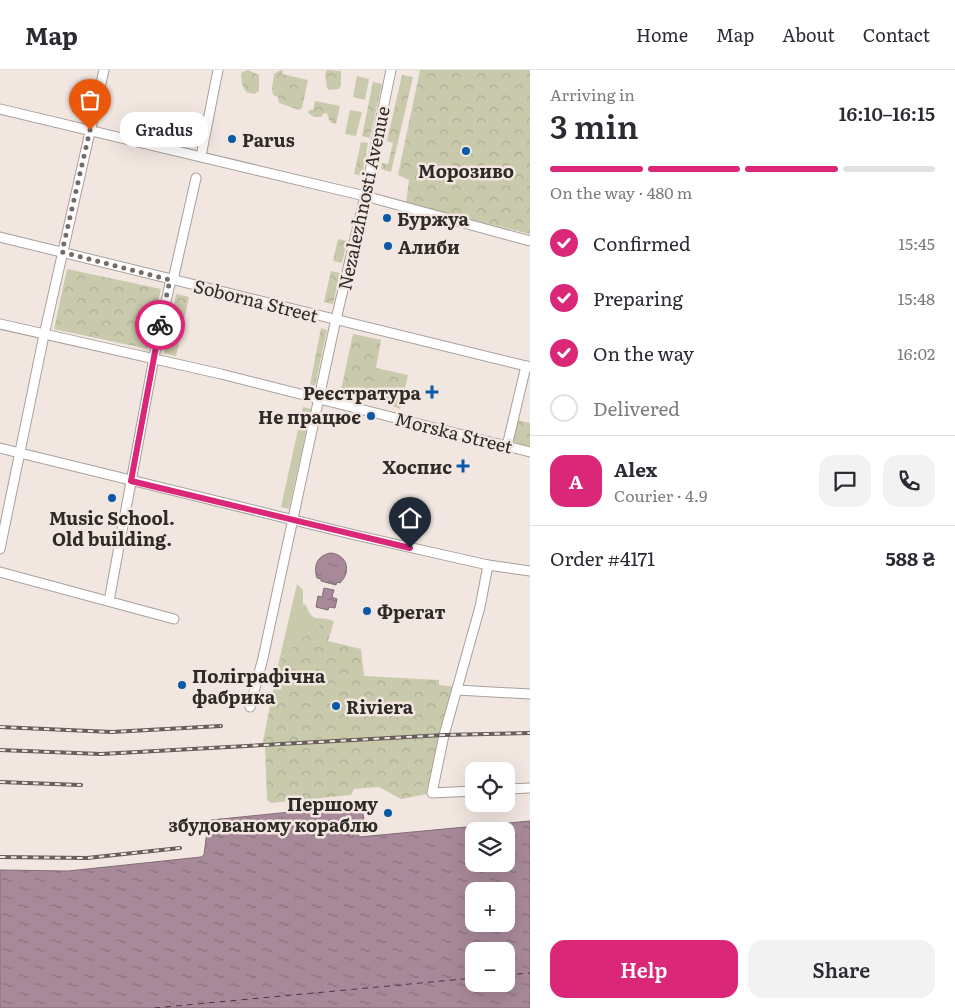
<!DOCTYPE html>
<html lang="en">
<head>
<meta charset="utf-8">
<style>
	body { margin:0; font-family:Literata,serif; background:#f2f2f3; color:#2b2b33; height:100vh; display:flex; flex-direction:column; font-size:19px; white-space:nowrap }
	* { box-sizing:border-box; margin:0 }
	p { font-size:16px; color:#7c7c81 }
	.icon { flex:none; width:28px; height:28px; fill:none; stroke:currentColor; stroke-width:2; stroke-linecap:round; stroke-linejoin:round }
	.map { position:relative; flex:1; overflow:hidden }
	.sheet { display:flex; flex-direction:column; background:#fff; width:425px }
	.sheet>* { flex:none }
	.controls { position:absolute; left:465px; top:692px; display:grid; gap:10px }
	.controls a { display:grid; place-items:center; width:50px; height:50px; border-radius:10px; background:#fff; box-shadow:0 5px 20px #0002; font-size:25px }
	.pin { position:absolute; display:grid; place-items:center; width:42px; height:42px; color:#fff; margin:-51px -21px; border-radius:50% 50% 50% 0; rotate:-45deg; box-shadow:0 0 5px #0007 }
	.pin .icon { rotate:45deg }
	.courier { position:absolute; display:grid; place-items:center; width:50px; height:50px; margin:-25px; border:4px solid #db2777; border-radius:50%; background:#fff; color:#222; box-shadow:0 1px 6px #0007 }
	.bubble { position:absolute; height:35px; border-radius:15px; background:#fff; box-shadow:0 5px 20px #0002; font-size:16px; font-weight:600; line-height:35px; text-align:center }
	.overview em { font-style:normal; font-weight:600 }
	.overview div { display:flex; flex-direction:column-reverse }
	.overview { display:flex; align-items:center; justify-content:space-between; height:85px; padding:0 20px }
	h1 { font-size:32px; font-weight:600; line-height:38px }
	.bar { display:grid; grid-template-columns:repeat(4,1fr); gap:8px 5px; align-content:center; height:60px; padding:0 20px }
	.bar i { height:6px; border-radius:4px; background:#e1e1e2 }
	.bar .on { background:#db2777 }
	.bar p { grid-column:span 4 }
	.line { display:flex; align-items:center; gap:12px; padding:0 20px; border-top:1px solid #e1e1e2 }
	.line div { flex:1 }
	.round { display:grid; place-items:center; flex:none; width:52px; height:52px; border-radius:15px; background:#f2f2f3 }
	ol { padding:0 20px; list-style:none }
	li { display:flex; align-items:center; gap:15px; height:55px }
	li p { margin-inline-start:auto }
	li .icon { padding:5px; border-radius:50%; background:#db2777; color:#fff; stroke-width:4 }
	li:last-child { color:#7c7c81 }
	li i { width:28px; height:28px; border:2px solid #e1e1e2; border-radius:50% }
	.primary-button { display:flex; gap:10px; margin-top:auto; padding:10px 20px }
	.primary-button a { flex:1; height:58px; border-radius:15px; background:#db2777; color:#fff; font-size:20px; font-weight:600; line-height:58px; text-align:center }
	.primary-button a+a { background:#f2f2f3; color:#2b2b33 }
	header { display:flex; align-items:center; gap:30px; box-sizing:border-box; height:70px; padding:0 25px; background:#fff; border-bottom:1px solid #e1e1e2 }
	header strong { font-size:24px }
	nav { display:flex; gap:28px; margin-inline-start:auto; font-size:18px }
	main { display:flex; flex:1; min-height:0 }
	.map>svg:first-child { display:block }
</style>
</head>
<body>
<header>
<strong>Map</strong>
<nav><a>Home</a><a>Map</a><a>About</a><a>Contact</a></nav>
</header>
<main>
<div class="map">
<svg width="530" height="938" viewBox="0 0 530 938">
	<defs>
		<pattern id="forest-crowns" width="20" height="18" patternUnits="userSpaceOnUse" patternTransform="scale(1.25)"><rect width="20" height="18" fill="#c9c9ac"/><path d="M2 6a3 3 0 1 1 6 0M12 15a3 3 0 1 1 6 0" fill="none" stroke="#adad94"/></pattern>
		<pattern id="water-ripples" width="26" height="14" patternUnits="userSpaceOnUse" patternTransform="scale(1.25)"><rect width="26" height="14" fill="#a88999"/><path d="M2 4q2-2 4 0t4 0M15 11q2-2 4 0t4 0" fill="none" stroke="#89707d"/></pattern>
	</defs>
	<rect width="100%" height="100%" fill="#f2e6e0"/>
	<g fill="#c9c9ac">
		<path d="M357,6L369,9L365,30L353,27Z"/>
		<path d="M350,40L362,42L356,66L345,64Z"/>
		<path d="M303,337L311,339L289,439L281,437Z"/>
		<path d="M297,514L303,520V534L306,535C311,549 314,548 327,549L299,571L279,591Z"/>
	</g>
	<g fill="url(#forest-crowns)">
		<path d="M248,0L259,5V21L254,24L246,22L242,14L241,3Z"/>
		<path d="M281,0L283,1L282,4L308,10L302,38L299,40L279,33L278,27L273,25L272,19L274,4Z"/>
		<path d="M327,0L341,1V15L339,19L329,20L327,18L325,4Z"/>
		<path d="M420,0H530V164L406,133L409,110L398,105Z"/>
		<path d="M402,5L413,7L391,102L381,99L382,93L388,94L393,73L387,71Z"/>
		<path d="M373,12L382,14L370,68L362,66Z"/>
		<path d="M315,31L340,36L336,54C329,53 329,50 327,43L323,44L321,47H314L308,43L309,40H313Z"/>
		<path d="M361,72L368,73L362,106L354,104Z"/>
		<path d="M338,169L347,171L342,193L333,191Z"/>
		<path d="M67,199L161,219L148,279L54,259Z"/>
		<path d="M331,201L340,203L333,234L324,232Z"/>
		<path d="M176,224L189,227L176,286L164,283Z"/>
		<path d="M321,258L327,260L315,316L310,315Z"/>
		<path d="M353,264L381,270L376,298L408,305L400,339L370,326L341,320Z"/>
		<path d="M517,350L530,353V377L513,372Z"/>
		<path d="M327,549L334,551L328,571L361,579L364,606L439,610V615L458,617L432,723L401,729L379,717L354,719L351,725L271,733L267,730L265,676H262L279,591L299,571Z"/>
	</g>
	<g fill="url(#water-ripples)" stroke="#836c77" fill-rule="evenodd">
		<path d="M330,483C347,484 352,501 340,513L337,512L336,515L321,511V509L317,508C313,496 317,486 330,483Z"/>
		<path d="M324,518L334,520L332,527L337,529L335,538L329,537L328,540L316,537L318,526L322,527Z"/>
		<path d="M360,735L362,736L365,758L358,761L359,767L530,751V938H0V800L68,801L201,787L204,785L208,753L211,750ZM506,761V794H474V761ZM474,821H506V854H474ZM474,881H506V914H474Z"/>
	</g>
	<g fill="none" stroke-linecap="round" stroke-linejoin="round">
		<g stroke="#5b2e48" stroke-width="1" stroke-dasharray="6 5" stroke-linecap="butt">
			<path d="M506,905L530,903"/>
			<path d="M154,938L474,908"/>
		</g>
		<g stroke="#aa9f99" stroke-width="11">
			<g id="minor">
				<path d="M0,39L365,126L530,171"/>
				<path d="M202,81L218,0"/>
				<path d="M0,167L530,297"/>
				<path d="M173,210L196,108"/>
				<path d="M0,254L221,304L530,382"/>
				<path d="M507,376L526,296"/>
				<path d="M0,378L355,465L488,495L530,501"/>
				<path d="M0,479L44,265L104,0"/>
				<path d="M0,502L174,549"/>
				<path d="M109,531L155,282L171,209"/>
				<path d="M457,620L530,624"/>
				<path d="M250,637L263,588L334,258L365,126L391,0"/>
				<path d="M506,719L530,718"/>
				<path d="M474,721L432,723L444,665L480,537L488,495"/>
			</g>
		</g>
		<use href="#minor" stroke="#fff" stroke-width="9"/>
		<g stroke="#655e5a" stroke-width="4">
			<g id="rail">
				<path d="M0,657L112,662L221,656"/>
				<path d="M0,680L101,684L444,665L530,663"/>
				<path d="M0,712L81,715"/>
				<path d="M0,787L87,788L180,778"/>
			</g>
		</g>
		<use href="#rail" stroke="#f2e6e0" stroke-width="2" stroke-dasharray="5.5" stroke-linecap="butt"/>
	</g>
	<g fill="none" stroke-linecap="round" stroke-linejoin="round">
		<path stroke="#736c68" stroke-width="5" stroke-dasharray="0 9" d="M90,60L62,182L170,210L160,255"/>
		<path stroke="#db2777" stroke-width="6" d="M160,255L131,411L410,478"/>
	</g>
	<g fill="#0859a7" stroke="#f2e6e0" stroke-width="2">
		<circle cx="232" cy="69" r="5"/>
		<circle cx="466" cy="81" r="5"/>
		<circle cx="387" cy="148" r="5"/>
		<circle cx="388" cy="176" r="5"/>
		<path d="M429.5 314.5h5v5h5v5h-5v5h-5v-5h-5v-5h5z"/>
		<circle cx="371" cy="346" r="5"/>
		<path d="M460.5 388.5h5v5h5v5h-5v5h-5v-5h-5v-5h5z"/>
		<circle cx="112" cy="428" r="5"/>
		<circle cx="367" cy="541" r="5"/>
		<circle cx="182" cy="615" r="5"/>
		<circle cx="336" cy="636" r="5"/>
		<circle cx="388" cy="743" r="5"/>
	</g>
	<g text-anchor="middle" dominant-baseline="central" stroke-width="5" stroke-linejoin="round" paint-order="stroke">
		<g font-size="18" font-weight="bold" fill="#2e2a27" stroke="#f2e6e0" text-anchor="start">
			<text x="242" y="69">Parus</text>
			<text x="466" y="100" text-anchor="middle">Морозиво</text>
			<text x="397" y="148">Буржуа</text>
			<text x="398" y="176">Алиби</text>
			<text x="421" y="322" text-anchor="end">Реєстратура</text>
			<text x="361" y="346" text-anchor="end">Не працює</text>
			<text x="452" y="396" text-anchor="end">Хоспис</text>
			<text x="112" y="447" text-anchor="middle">Music School.<tspan x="112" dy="21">Old building.</tspan></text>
			<text x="377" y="541">Фрегат</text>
			<text x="192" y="605">Поліграфічна<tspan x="192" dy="21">фабрика</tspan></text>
			<text x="346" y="636">Riviera</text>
			<text x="378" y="733" text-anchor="end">Першому<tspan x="378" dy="21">збудованому кораблю</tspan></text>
		</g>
		<g font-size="18" fill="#2e2a27" stroke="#f2e6e0">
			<text transform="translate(363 128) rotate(-78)">Nezalezhnosti Avenue</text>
			<text transform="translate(256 230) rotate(14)">Soborna Street</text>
			<text transform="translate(454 362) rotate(14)">Morska Street</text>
		</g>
	</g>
</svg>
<div class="controls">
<a><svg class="icon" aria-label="locate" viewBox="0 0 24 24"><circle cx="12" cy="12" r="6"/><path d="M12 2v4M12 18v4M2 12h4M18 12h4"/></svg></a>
<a><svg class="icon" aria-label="layers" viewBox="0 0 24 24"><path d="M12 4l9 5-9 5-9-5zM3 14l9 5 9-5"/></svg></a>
<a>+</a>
<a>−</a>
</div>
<div class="pin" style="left:90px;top:60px;background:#ea580c"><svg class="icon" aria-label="bag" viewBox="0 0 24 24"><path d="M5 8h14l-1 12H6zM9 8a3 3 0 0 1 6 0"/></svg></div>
<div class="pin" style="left:410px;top:478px;background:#1f2937"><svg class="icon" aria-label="home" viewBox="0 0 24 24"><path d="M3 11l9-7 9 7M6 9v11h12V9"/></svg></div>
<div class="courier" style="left:160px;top:255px"><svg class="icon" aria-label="bike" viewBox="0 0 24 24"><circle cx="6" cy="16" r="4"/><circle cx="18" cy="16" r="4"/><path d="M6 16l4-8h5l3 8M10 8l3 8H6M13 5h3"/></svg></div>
<div class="bubble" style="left:120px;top:42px;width:88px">Gradus</div>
</div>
<section class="sheet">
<div class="overview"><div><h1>3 min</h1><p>Arriving in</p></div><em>16:10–16:15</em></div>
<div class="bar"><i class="on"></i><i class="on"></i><i class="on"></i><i></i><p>On the way · 480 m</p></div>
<ol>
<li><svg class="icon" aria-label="check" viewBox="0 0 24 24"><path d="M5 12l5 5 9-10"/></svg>Confirmed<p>15:45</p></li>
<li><svg class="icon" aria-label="check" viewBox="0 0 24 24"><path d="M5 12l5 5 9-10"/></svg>Preparing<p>15:48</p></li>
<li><svg class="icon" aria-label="check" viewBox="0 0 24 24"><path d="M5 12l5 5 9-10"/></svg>On the way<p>16:02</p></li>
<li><i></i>Delivered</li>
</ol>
<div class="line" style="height:90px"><b class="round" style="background:#db2777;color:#fff">A</b><div><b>Alex</b><p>Courier · 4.9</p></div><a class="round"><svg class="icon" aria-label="chat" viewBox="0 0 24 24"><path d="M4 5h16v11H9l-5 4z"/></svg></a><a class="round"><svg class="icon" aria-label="phone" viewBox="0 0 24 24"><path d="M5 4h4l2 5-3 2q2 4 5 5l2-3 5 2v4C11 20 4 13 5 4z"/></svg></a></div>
<div class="line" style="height:65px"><div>Order #4171</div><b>588 ₴</b></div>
<div class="primary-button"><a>Help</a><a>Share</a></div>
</section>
</main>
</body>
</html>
